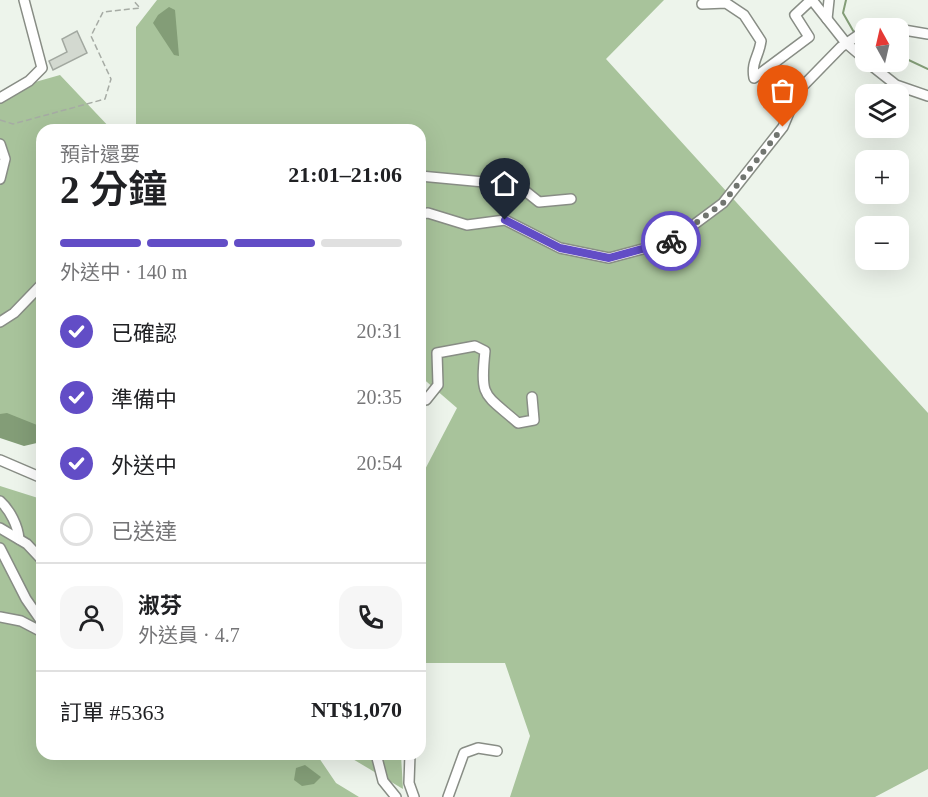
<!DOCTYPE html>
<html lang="zh-TW">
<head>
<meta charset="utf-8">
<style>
	body { margin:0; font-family:"Times New Roman","Noto Sans TC",serif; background:#f6f6f6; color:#202124; height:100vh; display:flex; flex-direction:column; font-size:22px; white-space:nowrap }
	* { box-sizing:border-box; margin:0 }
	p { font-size:20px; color:#757577 }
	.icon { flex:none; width:33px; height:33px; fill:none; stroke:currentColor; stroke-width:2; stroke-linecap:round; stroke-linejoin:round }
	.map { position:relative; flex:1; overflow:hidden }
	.side { position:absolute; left:36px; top:124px; width:390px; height:636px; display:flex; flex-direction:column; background:#fff; border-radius:18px; box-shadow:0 6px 24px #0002 }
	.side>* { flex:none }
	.needle { width:39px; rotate:352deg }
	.fabs { position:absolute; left:855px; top:18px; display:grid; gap:12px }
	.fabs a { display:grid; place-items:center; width:54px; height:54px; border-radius:12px; background:#fff; box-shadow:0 6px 24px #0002; font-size:30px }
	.pin { position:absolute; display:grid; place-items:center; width:51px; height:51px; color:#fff; margin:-62px -26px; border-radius:50% 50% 50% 0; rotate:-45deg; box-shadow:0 0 6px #0007 }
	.pin .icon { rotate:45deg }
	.courier { position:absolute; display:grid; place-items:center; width:60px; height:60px; margin:-30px; border:4px solid #624dc6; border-radius:50%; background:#fff; color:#222; box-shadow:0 2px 8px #0007 }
	.summary em { font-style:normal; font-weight:600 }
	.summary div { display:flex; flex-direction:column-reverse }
	.summary { display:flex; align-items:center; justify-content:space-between; height:102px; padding:0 24px }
	h1 { font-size:39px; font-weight:600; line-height:45px }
	.bar { display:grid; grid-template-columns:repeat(4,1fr); gap:9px 6px; align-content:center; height:72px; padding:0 24px }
	.bar i { height:8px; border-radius:4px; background:#e0e0e0 }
	.bar .on { background:#624dc6 }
	.bar p { grid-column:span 4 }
	.line { display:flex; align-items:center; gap:15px; padding:0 24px; border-top:2px solid #e0e0e0 }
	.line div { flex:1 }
	.round { display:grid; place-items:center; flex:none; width:63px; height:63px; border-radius:18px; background:#f6f6f6 }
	ol { padding:0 24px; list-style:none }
	li { display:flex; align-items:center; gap:18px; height:66px }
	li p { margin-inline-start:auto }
	li .icon { padding:6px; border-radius:50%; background:#624dc6; color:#fff; stroke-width:4 }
	li:last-child { color:#757577 }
	li i { width:33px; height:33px; border:3px solid #e0e0e0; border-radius:50% }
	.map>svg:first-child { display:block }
</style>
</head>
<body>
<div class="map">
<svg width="928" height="797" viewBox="0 0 928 797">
	<rect width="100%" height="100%" fill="#edf4eb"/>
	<g fill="#a8c39b">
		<path d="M157,0H664L606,59L928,413V769L875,797H510L530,736L505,663H420V479L457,408L420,376V130H136V27Z"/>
		<path d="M60,75L112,130H42V439L0,425V92Z"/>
		<path d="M0,486L38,498L42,505V754L317,755L336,783L359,797H0Z"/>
		<path d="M346,755H401L403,789Z"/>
	</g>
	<g fill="#839d77">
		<path d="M169,7L175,10L179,56L174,55L153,23L158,15Z"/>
		<path d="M7,413L37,425L42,431L41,442L24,446L0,438V414Z"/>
		<path d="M305,765L321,777L314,784L302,786L294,780L296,768Z"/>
	</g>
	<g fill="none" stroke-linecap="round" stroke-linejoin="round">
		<g stroke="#839d77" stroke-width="2">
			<path d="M846,0L843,13L855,34"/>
			<path d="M898,55L928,69"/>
		</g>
	</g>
	<path fill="#d3d9d0" stroke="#a2a8a0" stroke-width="1.5" d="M77,31L87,53L53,70L49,61L67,52L62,39Z"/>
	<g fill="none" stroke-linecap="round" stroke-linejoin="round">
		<g stroke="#888d85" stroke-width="12">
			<g id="minor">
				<path d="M812,0L846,43L866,60"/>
				<path d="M702,4L726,3L744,15L761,41C759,56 751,62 754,78L809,37L795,15L811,0"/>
				<path d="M827,19L829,0"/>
				<path d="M867,28L873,24L897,28"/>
				<path d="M898,29L928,34"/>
				<path d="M867,62L896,85L928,96"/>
				<path d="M0,98L29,81L42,68L24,0"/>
				<path d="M0,144L5,159L0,179"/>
				<path d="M420,176L484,182L496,177L524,190L539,202L571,199"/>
				<path d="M420,214L428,213L467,225L505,220L560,248L609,258L672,241L723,203L783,127L798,91L841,47L866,30"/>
				<path d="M0,322L14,313L42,284"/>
				<path d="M420,400H426L438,385L437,353L475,346L485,351C480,399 484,393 518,423L534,420L532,397"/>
				<path d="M0,460L42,478"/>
				<path d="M0,501C10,510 18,526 19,539"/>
				<path d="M0,528L27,544L42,560"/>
				<path d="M0,548L26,599L42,622"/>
				<path d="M0,617L21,621L42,632"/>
				<path d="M376,754L383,781L396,797"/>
				<path d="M410,754L409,783L414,797"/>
				<path d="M448,797L464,753L478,748L497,751"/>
			</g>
		</g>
		<path stroke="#a6aba4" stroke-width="1.5" stroke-dasharray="6 3" stroke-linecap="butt" d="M0,120L13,124L105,99L111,79L91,36L103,12L140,8L133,0"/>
		<use href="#minor" stroke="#fff" stroke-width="9"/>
	</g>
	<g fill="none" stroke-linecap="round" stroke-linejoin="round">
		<path stroke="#717570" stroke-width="6" stroke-dasharray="0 10.8" d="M671,241L723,203L783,127"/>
		<path stroke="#624dc6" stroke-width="8" d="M505,220L560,248L609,258L671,241"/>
	</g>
</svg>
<div class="fabs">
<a><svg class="needle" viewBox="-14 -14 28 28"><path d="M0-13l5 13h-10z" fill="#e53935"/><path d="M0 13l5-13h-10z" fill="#757577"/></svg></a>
<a><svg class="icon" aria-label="layers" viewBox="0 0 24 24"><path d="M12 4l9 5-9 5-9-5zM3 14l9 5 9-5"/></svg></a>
<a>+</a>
<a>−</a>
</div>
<div class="pin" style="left:783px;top:127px;background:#ea580c"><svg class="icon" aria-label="bag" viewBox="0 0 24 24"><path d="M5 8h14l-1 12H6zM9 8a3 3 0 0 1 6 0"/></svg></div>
<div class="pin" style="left:505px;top:220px;background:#1f2937"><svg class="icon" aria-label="home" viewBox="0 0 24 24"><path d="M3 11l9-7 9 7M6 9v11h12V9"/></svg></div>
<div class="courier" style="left:671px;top:241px"><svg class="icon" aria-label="bike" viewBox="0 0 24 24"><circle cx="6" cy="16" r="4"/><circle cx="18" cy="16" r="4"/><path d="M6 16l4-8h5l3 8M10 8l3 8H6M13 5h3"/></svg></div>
<section class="side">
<div class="summary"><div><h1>2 分鐘</h1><p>預計還要</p></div><em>21:01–21:06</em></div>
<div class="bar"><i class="on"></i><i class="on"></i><i class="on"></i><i></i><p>外送中 · 140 m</p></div>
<ol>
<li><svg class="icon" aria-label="check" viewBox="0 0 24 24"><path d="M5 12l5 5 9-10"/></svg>已確認<p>20:31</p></li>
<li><svg class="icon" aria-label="check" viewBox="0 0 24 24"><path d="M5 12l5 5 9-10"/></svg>準備中<p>20:35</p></li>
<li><svg class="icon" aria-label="check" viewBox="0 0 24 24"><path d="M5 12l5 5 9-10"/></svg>外送中<p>20:54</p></li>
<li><i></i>已送達</li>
</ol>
<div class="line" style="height:108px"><a class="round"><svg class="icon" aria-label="person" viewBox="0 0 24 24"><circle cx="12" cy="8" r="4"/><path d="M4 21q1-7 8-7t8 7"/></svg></a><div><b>淑芬</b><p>外送員 · 4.7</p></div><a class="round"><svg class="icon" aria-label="phone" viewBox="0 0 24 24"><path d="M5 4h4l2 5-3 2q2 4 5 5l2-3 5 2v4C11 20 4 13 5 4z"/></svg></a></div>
<div class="line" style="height:78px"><div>訂單 #5363</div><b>NT$1,070</b></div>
</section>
</div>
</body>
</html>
